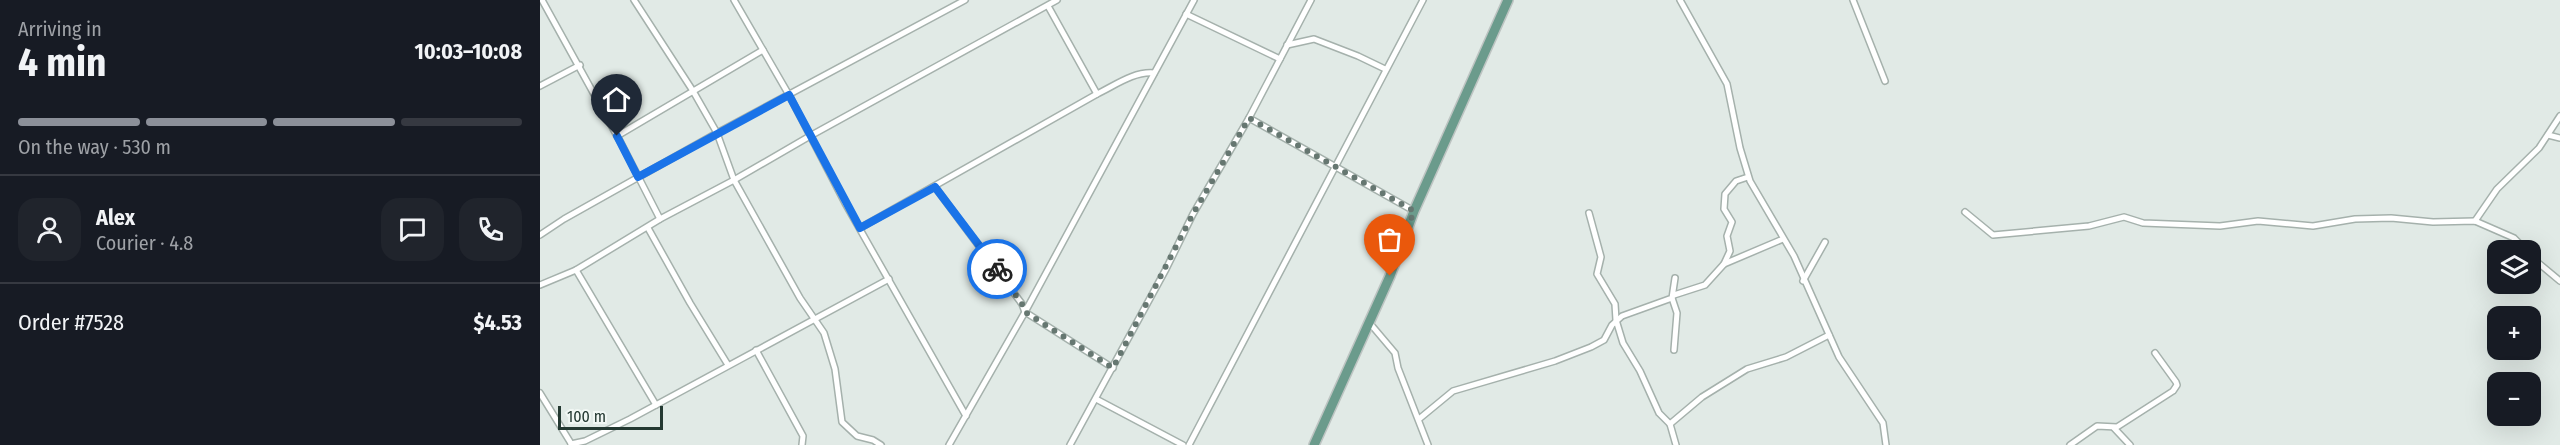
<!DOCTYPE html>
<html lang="en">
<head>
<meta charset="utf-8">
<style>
	body { margin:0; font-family:"Fira Sans Condensed",sans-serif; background:#20242c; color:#f1f3f6; height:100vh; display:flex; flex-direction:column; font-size:22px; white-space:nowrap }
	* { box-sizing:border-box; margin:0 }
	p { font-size:20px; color:#9ea1a6 }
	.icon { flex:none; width:33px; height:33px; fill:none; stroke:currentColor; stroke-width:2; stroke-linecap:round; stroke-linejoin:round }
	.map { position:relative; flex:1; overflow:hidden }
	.details { display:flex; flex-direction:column; background:#171b24; width:540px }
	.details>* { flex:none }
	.fabs { position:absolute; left:1947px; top:240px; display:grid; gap:12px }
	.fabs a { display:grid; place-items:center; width:54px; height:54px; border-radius:12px; background:#171b24; box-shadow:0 6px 24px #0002; font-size:30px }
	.scale { position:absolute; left:18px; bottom:15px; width:105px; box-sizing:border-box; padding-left:6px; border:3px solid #243932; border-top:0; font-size:16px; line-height:21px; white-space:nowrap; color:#243932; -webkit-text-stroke:4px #f1f7f4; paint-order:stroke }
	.pin { position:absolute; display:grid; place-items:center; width:51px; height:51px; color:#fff; margin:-62px -26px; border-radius:50% 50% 50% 0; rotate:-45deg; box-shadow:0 0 6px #0007 }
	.pin .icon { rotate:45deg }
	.courier { position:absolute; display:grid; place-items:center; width:60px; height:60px; margin:-30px; border:4px solid #1a73e8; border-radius:50%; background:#fff; color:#222; box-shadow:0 2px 8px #0007 }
	.headline em { font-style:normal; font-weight:700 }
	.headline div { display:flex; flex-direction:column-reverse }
	.headline { display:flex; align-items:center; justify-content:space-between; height:102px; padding:0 18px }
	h1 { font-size:39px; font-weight:700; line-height:45px }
	.bar { display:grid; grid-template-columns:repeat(4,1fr); gap:9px 6px; align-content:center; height:72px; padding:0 18px }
	.bar i { height:8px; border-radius:4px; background:#363941 }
	.bar .current { background:#8c9099 }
	.bar p { grid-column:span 4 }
	.line { display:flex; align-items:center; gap:15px; padding:0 18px; border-top:2px solid #363941 }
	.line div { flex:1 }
	.round { display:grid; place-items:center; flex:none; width:63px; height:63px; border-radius:18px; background:#20242c }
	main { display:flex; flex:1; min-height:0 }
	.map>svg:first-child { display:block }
</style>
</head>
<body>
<main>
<section class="details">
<div class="headline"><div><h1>4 min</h1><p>Arriving in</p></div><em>10:03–10:08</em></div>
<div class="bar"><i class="current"></i><i class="current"></i><i class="current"></i><i></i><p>On the way · 530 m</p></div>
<div class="line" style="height:108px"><a class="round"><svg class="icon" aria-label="person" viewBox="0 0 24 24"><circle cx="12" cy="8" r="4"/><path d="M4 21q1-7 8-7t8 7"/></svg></a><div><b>Alex</b><p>Courier · 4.8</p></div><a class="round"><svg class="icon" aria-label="chat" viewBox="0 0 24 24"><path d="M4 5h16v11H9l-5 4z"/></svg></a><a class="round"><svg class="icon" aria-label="phone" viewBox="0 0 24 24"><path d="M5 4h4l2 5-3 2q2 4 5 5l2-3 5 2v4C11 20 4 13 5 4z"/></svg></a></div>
<div class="line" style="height:78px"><div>Order #7528</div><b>$4.53</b></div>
</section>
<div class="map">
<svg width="2020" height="445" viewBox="0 0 2020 445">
	<rect width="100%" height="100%" fill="#e1eae6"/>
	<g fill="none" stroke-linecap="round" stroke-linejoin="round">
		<g stroke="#a5b1ac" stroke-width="8">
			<g id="minor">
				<path d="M2,0L81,143L120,219"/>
				<path d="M94,0L153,91L177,133L194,180L260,298L284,333L295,369L302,422L317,436L333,440L341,445"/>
				<path d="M194,0L249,95L305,203L426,416"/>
				<path d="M1140,0L1187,84L1200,148L1210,181L1254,256L1299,357L1343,423L1346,445"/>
				<path d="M1313,0L1345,81"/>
				<path d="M508,6L557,94"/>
				<path d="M646,14L740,59"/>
				<path d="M747,45L774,39L818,56L845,69"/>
				<path d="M0,86L40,65"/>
				<path d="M709,118L874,211"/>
				<path d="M2008,135L2020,138"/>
				<path d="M77,136L223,50"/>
				<path d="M395,187L482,304L485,312L573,368"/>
				<path d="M1425,212L1453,235L1549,226L1584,217L1603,223L1680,226L1718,221L1773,226L1815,219L1851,218L1893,222L1935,221L1974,238L1986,250"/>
				<path d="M1049,213L1061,257L1057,274L1075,304L1076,320L1083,343L1100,371L1119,413L1130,424"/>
				<path d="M1935,221L1957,189L1999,148L2020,116"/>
				<path d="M108,228L150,303L188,365"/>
				<path d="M320,228L557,94C574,86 594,71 614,73"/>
				<path d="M0,235L24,219L177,133L425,0"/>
				<path d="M1990,256L2020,281"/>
				<path d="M1184,264L1190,251L1187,236L1192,222L1184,209L1185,194L1196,181L1208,177"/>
				<path d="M36,270L116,405"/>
				<path d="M1263,281L1285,242"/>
				<path d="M0,285L36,270L120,219L194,180L270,136L517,0"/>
				<path d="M1134,295L1165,285L1184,264L1243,239"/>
				<path d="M1132,298L1137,313L1134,350"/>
				<path d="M828,324L833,327L855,353L858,368L888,445"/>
				<path d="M216,350L263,436L262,445"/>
				<path d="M0,393L32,445"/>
				<path d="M556,399L643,445"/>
				<path d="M879,419L913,391L1015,361L1051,347L1064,340L1072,325L1082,316L1132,298L1135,278"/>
				<path d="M1574,428L1590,445"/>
				<path d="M31,444L45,441L90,419L349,279"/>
				<path d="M409,445L485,312L654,0"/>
				<path d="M530,445L626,269L653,214L709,118L771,0"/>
				<path d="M649,445L883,0"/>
				<path d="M1136,445L1130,424L1162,397L1207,369L1246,357L1289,335"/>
				<path d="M1530,445L1557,426L1577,427L1633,391L1637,385L1636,382L1615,353"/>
			</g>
		</g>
		<g stroke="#bdc4c2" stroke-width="12">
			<path id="primary" d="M774,445L850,276L874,211L968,0"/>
		</g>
		<use href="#minor" stroke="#fff" stroke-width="5"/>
		<use href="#primary" stroke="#6b9b8c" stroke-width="9"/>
	</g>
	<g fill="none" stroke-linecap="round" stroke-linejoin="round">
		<path stroke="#667771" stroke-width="6" stroke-dasharray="0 10.8" d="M457,269L482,304L485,312L573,368L653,214L709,118L874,211L850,276"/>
		<path stroke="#1a73e8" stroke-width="8" d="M77,136L98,177L249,95L320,228L395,187L457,269"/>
	</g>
</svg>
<div class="fabs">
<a><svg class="icon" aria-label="layers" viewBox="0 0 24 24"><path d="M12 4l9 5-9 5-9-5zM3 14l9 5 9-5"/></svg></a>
<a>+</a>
<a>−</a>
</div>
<div class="scale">100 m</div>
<div class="pin" style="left:850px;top:276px;background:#ea580c"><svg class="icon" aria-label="bag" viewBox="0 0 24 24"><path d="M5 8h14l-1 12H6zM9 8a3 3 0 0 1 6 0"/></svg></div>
<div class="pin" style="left:77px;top:136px;background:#1f2937"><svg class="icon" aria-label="home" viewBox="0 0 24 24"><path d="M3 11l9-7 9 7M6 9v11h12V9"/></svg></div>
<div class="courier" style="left:457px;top:269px"><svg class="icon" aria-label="bike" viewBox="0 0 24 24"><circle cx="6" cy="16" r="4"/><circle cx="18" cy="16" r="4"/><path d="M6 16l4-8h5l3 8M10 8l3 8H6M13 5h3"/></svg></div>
</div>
</main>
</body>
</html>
